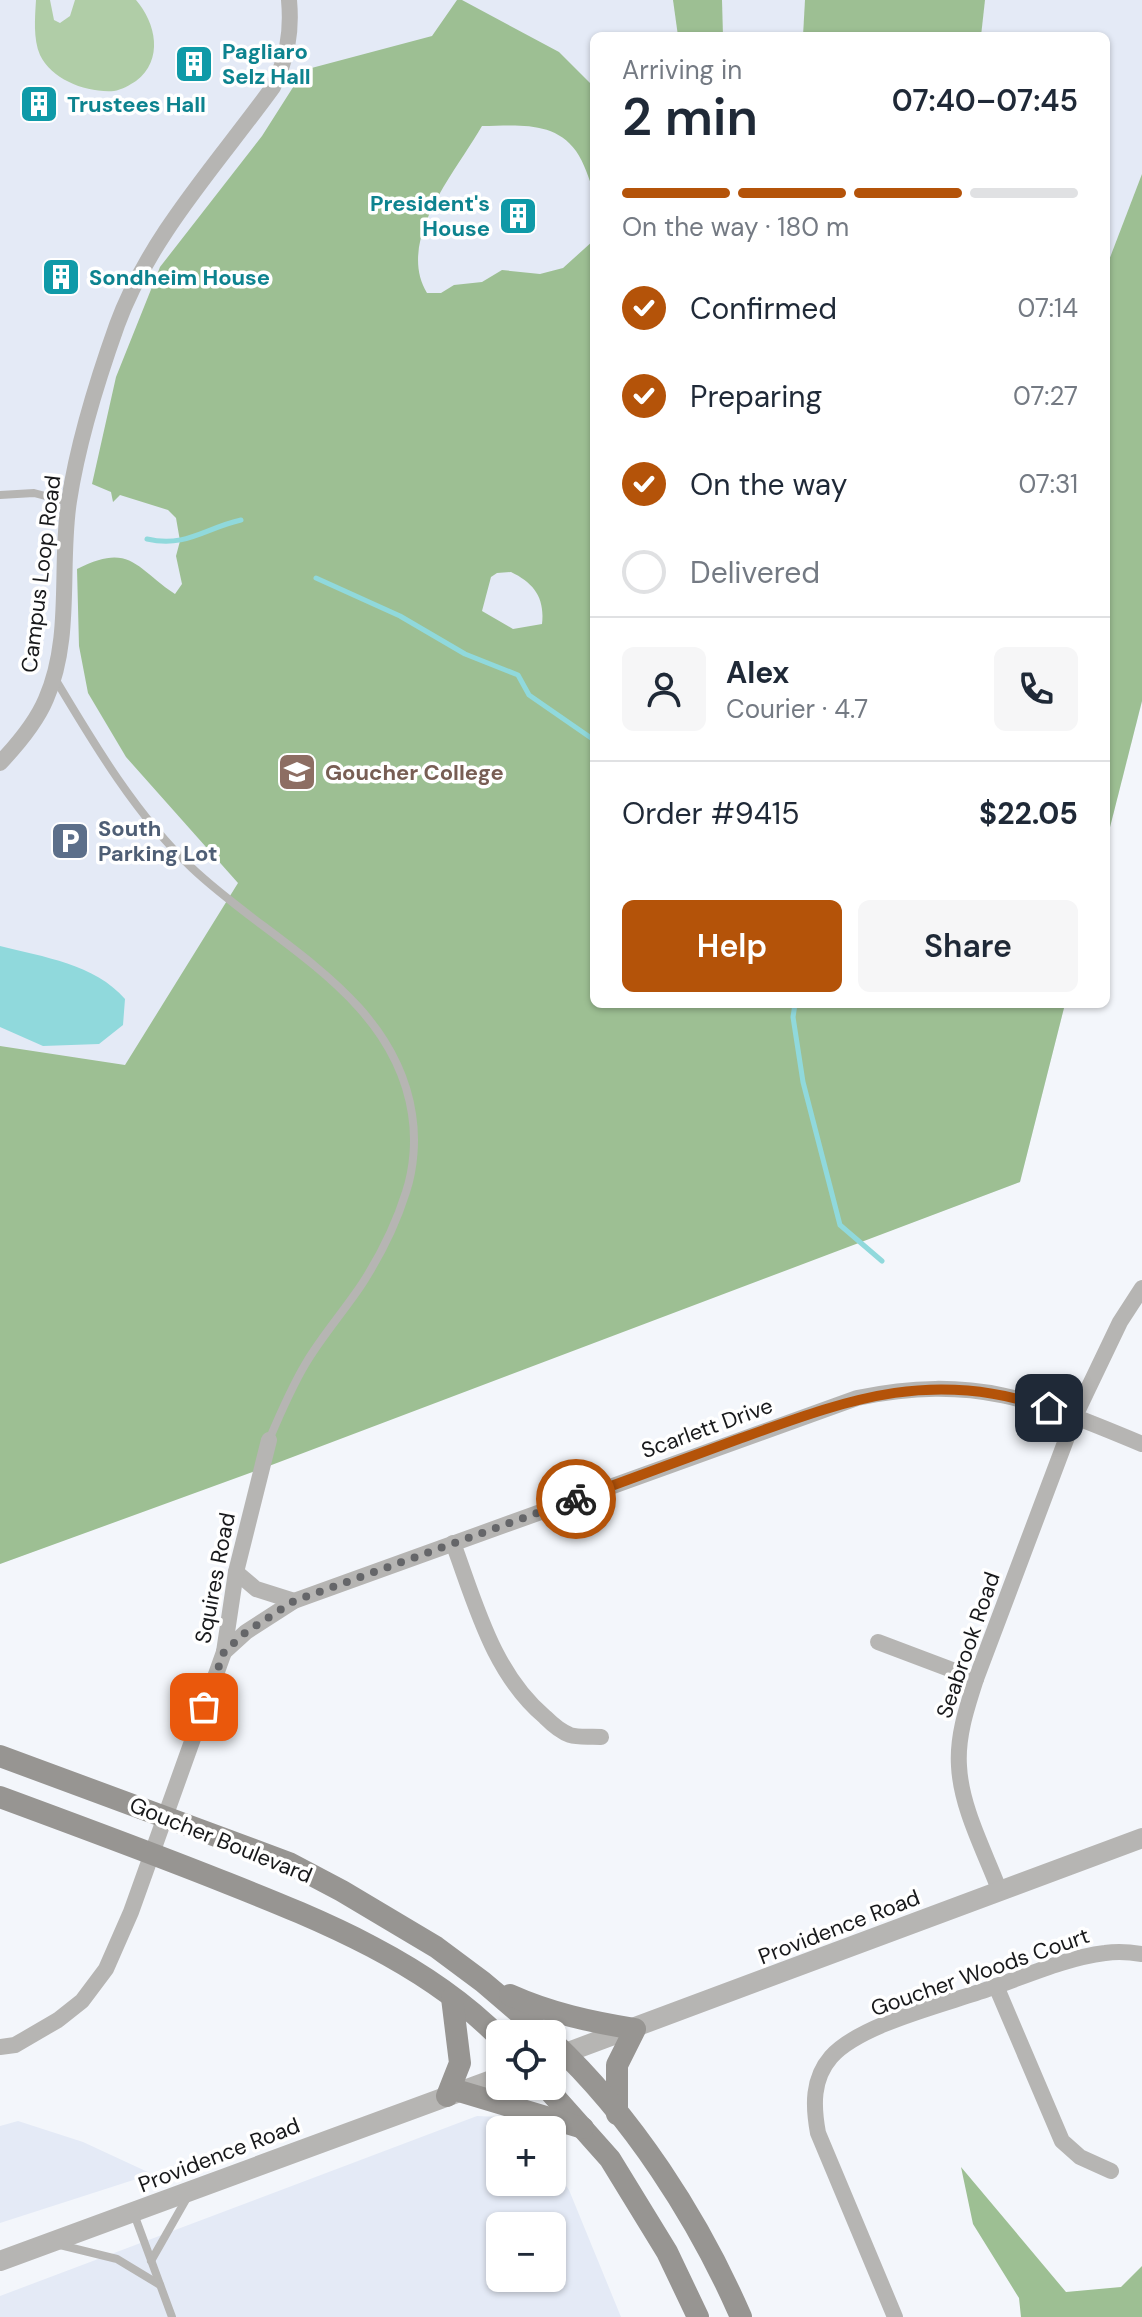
<!DOCTYPE html>
<html lang="en">
<head>
<meta charset="utf-8">
<style>
	body { margin:0; font-family:"DM Sans",sans-serif; background:#f6f6f7; color:#1f2937; height:100vh; display:flex; flex-direction:column; font-size:30px; white-space:nowrap }
	* { box-sizing:border-box; margin:0 }
	p { font-size:26px; color:#747a83 }
	.icon { flex:none; width:44px; height:44px; fill:none; stroke:currentColor; stroke-width:2; stroke-linecap:round; stroke-linejoin:round }
	.map { position:relative; flex:1; overflow:hidden }
	.details { position:absolute; left:590px; top:32px; width:520px; height:976px; display:flex; flex-direction:column; background:#fff; border-radius:12px; box-shadow:0 2px 6px #0004 }
	.details>* { flex:none }
	.tools { position:absolute; left:486px; top:2020px; display:grid; gap:16px }
	.tools a { display:grid; place-items:center; width:80px; height:80px; border-radius:12px; background:#fff; box-shadow:0 2px 6px #0004; font-size:40px }
	.pin { position:absolute; display:grid; place-items:center; width:68px; height:68px; color:#fff; margin:-34px; border-radius:16px; box-shadow:0 4px 12px #0006 }
	.courier { position:absolute; display:grid; place-items:center; width:80px; height:80px; margin:-40px; border:6px solid #b45309; border-radius:50%; background:#fff; color:#222; box-shadow:0 2px 10px #0007 }
	.headline em { font-style:normal; font-weight:600 }
	.headline div { display:flex; flex-direction:column-reverse }
	.headline { display:flex; align-items:center; justify-content:space-between; height:136px; padding:0 32px }
	h1 { font-size:52px; font-weight:600; line-height:60px }
	.bar { display:grid; grid-template-columns:repeat(4,1fr); gap:12px 8px; align-content:center; height:96px; padding:0 32px }
	.bar i { height:10px; border-radius:6px; background:#e0e1e3 }
	.bar .active { background:#b45309 }
	.bar p { grid-column:span 4 }
	.line { display:flex; align-items:center; gap:20px; padding:0 32px; border-top:2px solid #e0e1e3 }
	.line div { flex:1 }
	.round { display:grid; place-items:center; flex:none; width:84px; height:84px; border-radius:12px; background:#f6f6f7 }
	ol { padding:0 32px; list-style:none }
	li { display:flex; align-items:center; gap:24px; height:88px }
	li p { margin-inline-start:auto }
	li .icon { padding:8px; border-radius:50%; background:#b45309; color:#fff; stroke-width:4 }
	li:last-child { color:#747a83 }
	li i { width:44px; height:44px; border:4px solid #e0e1e3; border-radius:50% }
	.primary-button { display:flex; gap:16px; margin-top:auto; padding:16px 32px }
	.primary-button a { flex:1; height:92px; border-radius:12px; background:#b45309; color:#fff; font-size:32px; font-weight:600; line-height:92px; text-align:center }
	.primary-button a+a { background:#f6f6f7; color:#1f2937 }
	.map>svg:first-child { display:block }
</style>
</head>
<body>
<div class="map">
<svg width="1142" height="2317" viewBox="0 0 1142 2317">
	<rect width="100%" height="100%" fill="#f3f6fb"/>
	<g fill="#e4eaf6" fill-rule="evenodd">
		<path d="M0,0H1142V701L1106,843V36H594V1004H1065L1020,1182L0,1564Z"/>
		<path d="M477,2116L518,2118L527,2130H500V2182H552V2165L569,2190L621,2317H0V2296ZM500,2226H552V2278H500Z"/>
		<path d="M18,2121L83,2142L152,2174L0,2223V2126Z"/>
	</g>
	<path fill="#b0cda7" d="M36,0H50L54,20L60,23L70,16L75,0H136C156,23 164,60 136,81C130,85 121,90 114,91C87,93 52,80 40,55C33,39 35,17 36,0Z"/>
	<g fill="#9dbf93" fill-rule="evenodd">
		<path d="M457,0H462L559,52L594,87V192C589,179 584,162 576,151C554,120 515,126 482,126C457,170 395,240 427,293H441L454,285L482,282L502,270L540,274L563,268L594,240V1004H1065L1020,1182L261,1469L0,1564V1046L125,1065L238,883L126,757L88,693L79,646L77,569C130,542 135,567 175,594L182,584L176,556L180,541L176,518L168,510L120,495L113,502L111,492L92,484L116,377L160,267L262,136L304,70L432,36ZM511,572C534,583 545,598 542,624L513,629L482,611L491,577L497,573Z"/>
		<path d="M673,0H722L723,36H678Z"/>
		<path d="M805,0H985L981,36H803Z"/>
		<path d="M1142,174V701L1106,843V268Z"/>
		<path d="M961,2167L1066,2292L1121,2287L1142,2266V2317H1021L1019,2298L973,2224Z"/>
	</g>
	<path fill="#90d9dc" d="M0,946C43,957 95,964 125,999L123,1025L99,1044L43,1046L0,1027Z"/>
	<g fill="none" stroke-linecap="round" stroke-linejoin="round">
		<g stroke="#90d9dc" stroke-width="5">
			<path d="M147,539C186,548 205,528 241,520"/>
			<path d="M316,578L400,616L465,654L518,675L529,695L594,740"/>
			<path d="M795,1004L793,1017L803,1082L840,1225L882,1261"/>
		</g>
		<g stroke="#b6b5b3" stroke-width="8">
			<path d="M0,495L34,493L68,502"/>
			<path d="M54,677C94,744 136,815 192,868C271,943 394,995 412,1114C416,1139 414,1168 406,1192C396,1224 380,1256 362,1284C344,1311 322,1336 306,1363C291,1388 280,1414 269,1440"/>
			<path d="M134,2214L172,2317"/>
			<path d="M60,2245L117,2259L160,2285"/>
			<path d="M151,2261L188,2196"/>
		</g>
		<g stroke="#b6b5b3" stroke-width="16">
			<path d="M0,763C18,744 36,723 46,699C73,638 59,565 69,501C78,442 97,381 117,325C149,237 218,163 273,87C287,58 292,33 289,0"/>
			<path d="M453,1543C476,1605 493,1673 545,1717C551,1723 562,1732 570,1735C579,1738 592,1736 601,1737"/>
			<path d="M236,1572L256,1589L294,1601"/>
			<path d="M878,1642L976,1679"/>
			<path d="M224,1652L246,1632L294,1601L857,1398C972,1374 1037,1400 1142,1444"/>
			<path d="M1000,1892C985,1852 961,1808 959,1766C957,1736 967,1707 976,1679L1075,1416L1120,1322L1142,1288"/>
			<path d="M996,1986L1062,2141L1080,2157L1111,2171"/>
			<path d="M0,2047L15,2045L58,2020L82,2001L106,1969L131,1912L224,1652L236,1572L269,1440"/>
			<path d="M895,2317L818,2133C813,2106 812,2079 831,2057C860,2024 946,2004 988,1989C1026,1976 1065,1958 1105,1953C1118,1951 1130,1952 1142,1954"/>
		</g>
		<g stroke="#b6b5b3" stroke-width="20">
			<path d="M552,2058L1142,1838"/>
			<path d="M0,2261L500,2077"/>
		</g>
		<g stroke="#979592" stroke-width="22">
			<path d="M0,1756L289,1863L342,1891L436,1947L483,1982L544,2034"/>
			<path d="M0,1797C76,1825 152,1853 227,1883C323,1921 426,1963 500,2038"/>
			<path d="M510,1995C550,2013 591,2022 635,2029L617,2065V2114"/>
			<path d="M552,2041C632,2116 698,2218 741,2317"/>
			<path d="M545,2086L610,2159L667,2252L698,2317"/>
			<path d="M459,2091L583,2128"/>
			<path d="M447,2096L460,2063L452,1998"/>
		</g>
	</g>
	<g fill="none" stroke-linecap="round" stroke-linejoin="round">
		<path stroke="#656669" stroke-width="8" stroke-dasharray="0 14.4" d="M204,1707L224,1652L246,1632L294,1601L576,1499"/>
		<path stroke="#b45309" stroke-width="10" d="M576,1499C629,1479 683,1460 736,1440C850,1399 928,1368 1049,1408"/>
	</g>
	<defs>
		<g id="building-square" transform="scale(2)"><rect x="-9" y="-9" width="18" height="18" rx="4" fill="#0f9aa8" stroke="#fff"/><path d="M-4-6H4V6H1V3H-1V6H-4ZM-2.5-4.3h1.7v1.8h-1.7ZM.8-4.3h1.7v1.8H.8ZM-2.5-1h1.7V.8h-1.7ZM.8-1h1.7V.8H.8Z" fill="#fff"/></g>
		<g id="university-square" transform="scale(2)"><rect x="-9" y="-9" width="18" height="18" rx="4" fill="#8d6e63" stroke="#fff"/><path d="M0-5L7-2L0 1L-7-2ZM-4 1L0 2.5L4 1V4Q0 6-4 4Z" fill="#fff"/></g>
		<g id="parking-square" transform="scale(2)"><rect x="-9" y="-9" width="18" height="18" rx="4" fill="#5c6f8a" stroke="#fff"/><path d="M-3.5-5.5H1a3.5 3.5 0 0 1 0 7H-1V5.5H-3.5ZM-1-3.4V-.6H.8a1.4 1.4 0 0 0 0-2.8Z" fill="#fff"/></g>
	</defs>
	<g fill-rule="evenodd">
		<use href="#building-square" x="194" y="64"/>
		<use href="#building-square" x="39" y="104"/>
		<use href="#building-square" x="518" y="216"/>
		<use href="#building-square" x="61" y="277"/>
		<use href="#university-square" x="297" y="772"/>
		<use href="#parking-square" x="70" y="841"/>
	</g>
	<g text-anchor="middle" dominant-baseline="central" stroke-width="7" stroke-linejoin="round" paint-order="stroke">
		<g font-size="22" font-weight="bold" fill="#0d838f" stroke="#fff" text-anchor="start">
			<text x="222" y="51">Pagliaro<tspan x="222" dy="25">Selz Hall</tspan></text>
			<text x="67" y="104">Trustees Hall</text>
			<text x="490" y="203" text-anchor="end">President's<tspan x="490" dy="25">House</tspan></text>
			<text x="89" y="277">Sondheim House</text>
		</g>
		<g font-size="22" fill="#18191b" stroke="#fff">
			<text transform="translate(41 574) rotate(-83)">Campus Loop Road</text>
			<text transform="translate(707 1428) rotate(-20)">Scarlett Drive</text>
			<text transform="translate(215 1578) rotate(-79)">Squires Road</text>
			<text transform="translate(968 1645) rotate(-71)">Seabrook Road</text>
			<text transform="translate(221 1840) rotate(22)">Goucher Boulevard</text>
			<text transform="translate(839 1927) rotate(-21)">Providence Road</text>
			<text transform="translate(980 1972) rotate(-19)">Goucher Woods Court</text>
			<text transform="translate(219 2155) rotate(-21)">Providence Road</text>
		</g>
		<g font-size="22" font-weight="bold" fill="#785e54" stroke="#fff" text-anchor="start">
			<text x="325" y="772">Goucher College</text>
		</g>
		<g font-size="22" font-weight="bold" fill="#4e5e75" stroke="#fff" text-anchor="start">
			<text x="98" y="828">South<tspan x="98" dy="25">Parking Lot</tspan></text>
		</g>
	</g>
</svg>
<div class="tools">
<a><svg class="icon" aria-label="locate" viewBox="0 0 24 24"><circle cx="12" cy="12" r="6"/><path d="M12 2v4M12 18v4M2 12h4M18 12h4"/></svg></a>
<a>+</a>
<a>−</a>
</div>
<div class="pin" style="left:204px;top:1707px;background:#ea580c"><svg class="icon" aria-label="bag" viewBox="0 0 24 24"><path d="M5 8h14l-1 12H6zM9 8a3 3 0 0 1 6 0"/></svg></div>
<div class="pin" style="left:1049px;top:1408px;background:#1f2937"><svg class="icon" aria-label="home" viewBox="0 0 24 24"><path d="M3 11l9-7 9 7M6 9v11h12V9"/></svg></div>
<div class="courier" style="left:576px;top:1499px"><svg class="icon" aria-label="bike" viewBox="0 0 24 24"><circle cx="6" cy="16" r="4"/><circle cx="18" cy="16" r="4"/><path d="M6 16l4-8h5l3 8M10 8l3 8H6M13 5h3"/></svg></div>
<section class="details">
<div class="headline"><div><h1>2 min</h1><p>Arriving in</p></div><em>07:40–07:45</em></div>
<div class="bar"><i class="active"></i><i class="active"></i><i class="active"></i><i></i><p>On the way · 180 m</p></div>
<ol>
<li><svg class="icon" aria-label="check" viewBox="0 0 24 24"><path d="M5 12l5 5 9-10"/></svg>Confirmed<p>07:14</p></li>
<li><svg class="icon" aria-label="check" viewBox="0 0 24 24"><path d="M5 12l5 5 9-10"/></svg>Preparing<p>07:27</p></li>
<li><svg class="icon" aria-label="check" viewBox="0 0 24 24"><path d="M5 12l5 5 9-10"/></svg>On the way<p>07:31</p></li>
<li><i></i>Delivered</li>
</ol>
<div class="line" style="height:144px"><a class="round"><svg class="icon" aria-label="person" viewBox="0 0 24 24"><circle cx="12" cy="8" r="4"/><path d="M4 21q1-7 8-7t8 7"/></svg></a><div><b>Alex</b><p>Courier · 4.7</p></div><a class="round"><svg class="icon" aria-label="phone" viewBox="0 0 24 24"><path d="M5 4h4l2 5-3 2q2 4 5 5l2-3 5 2v4C11 20 4 13 5 4z"/></svg></a></div>
<div class="line" style="height:104px"><div>Order #9415</div><b>$22.05</b></div>
<div class="primary-button"><a>Help</a><a>Share</a></div>
</section>
</div>
</body>
</html>
